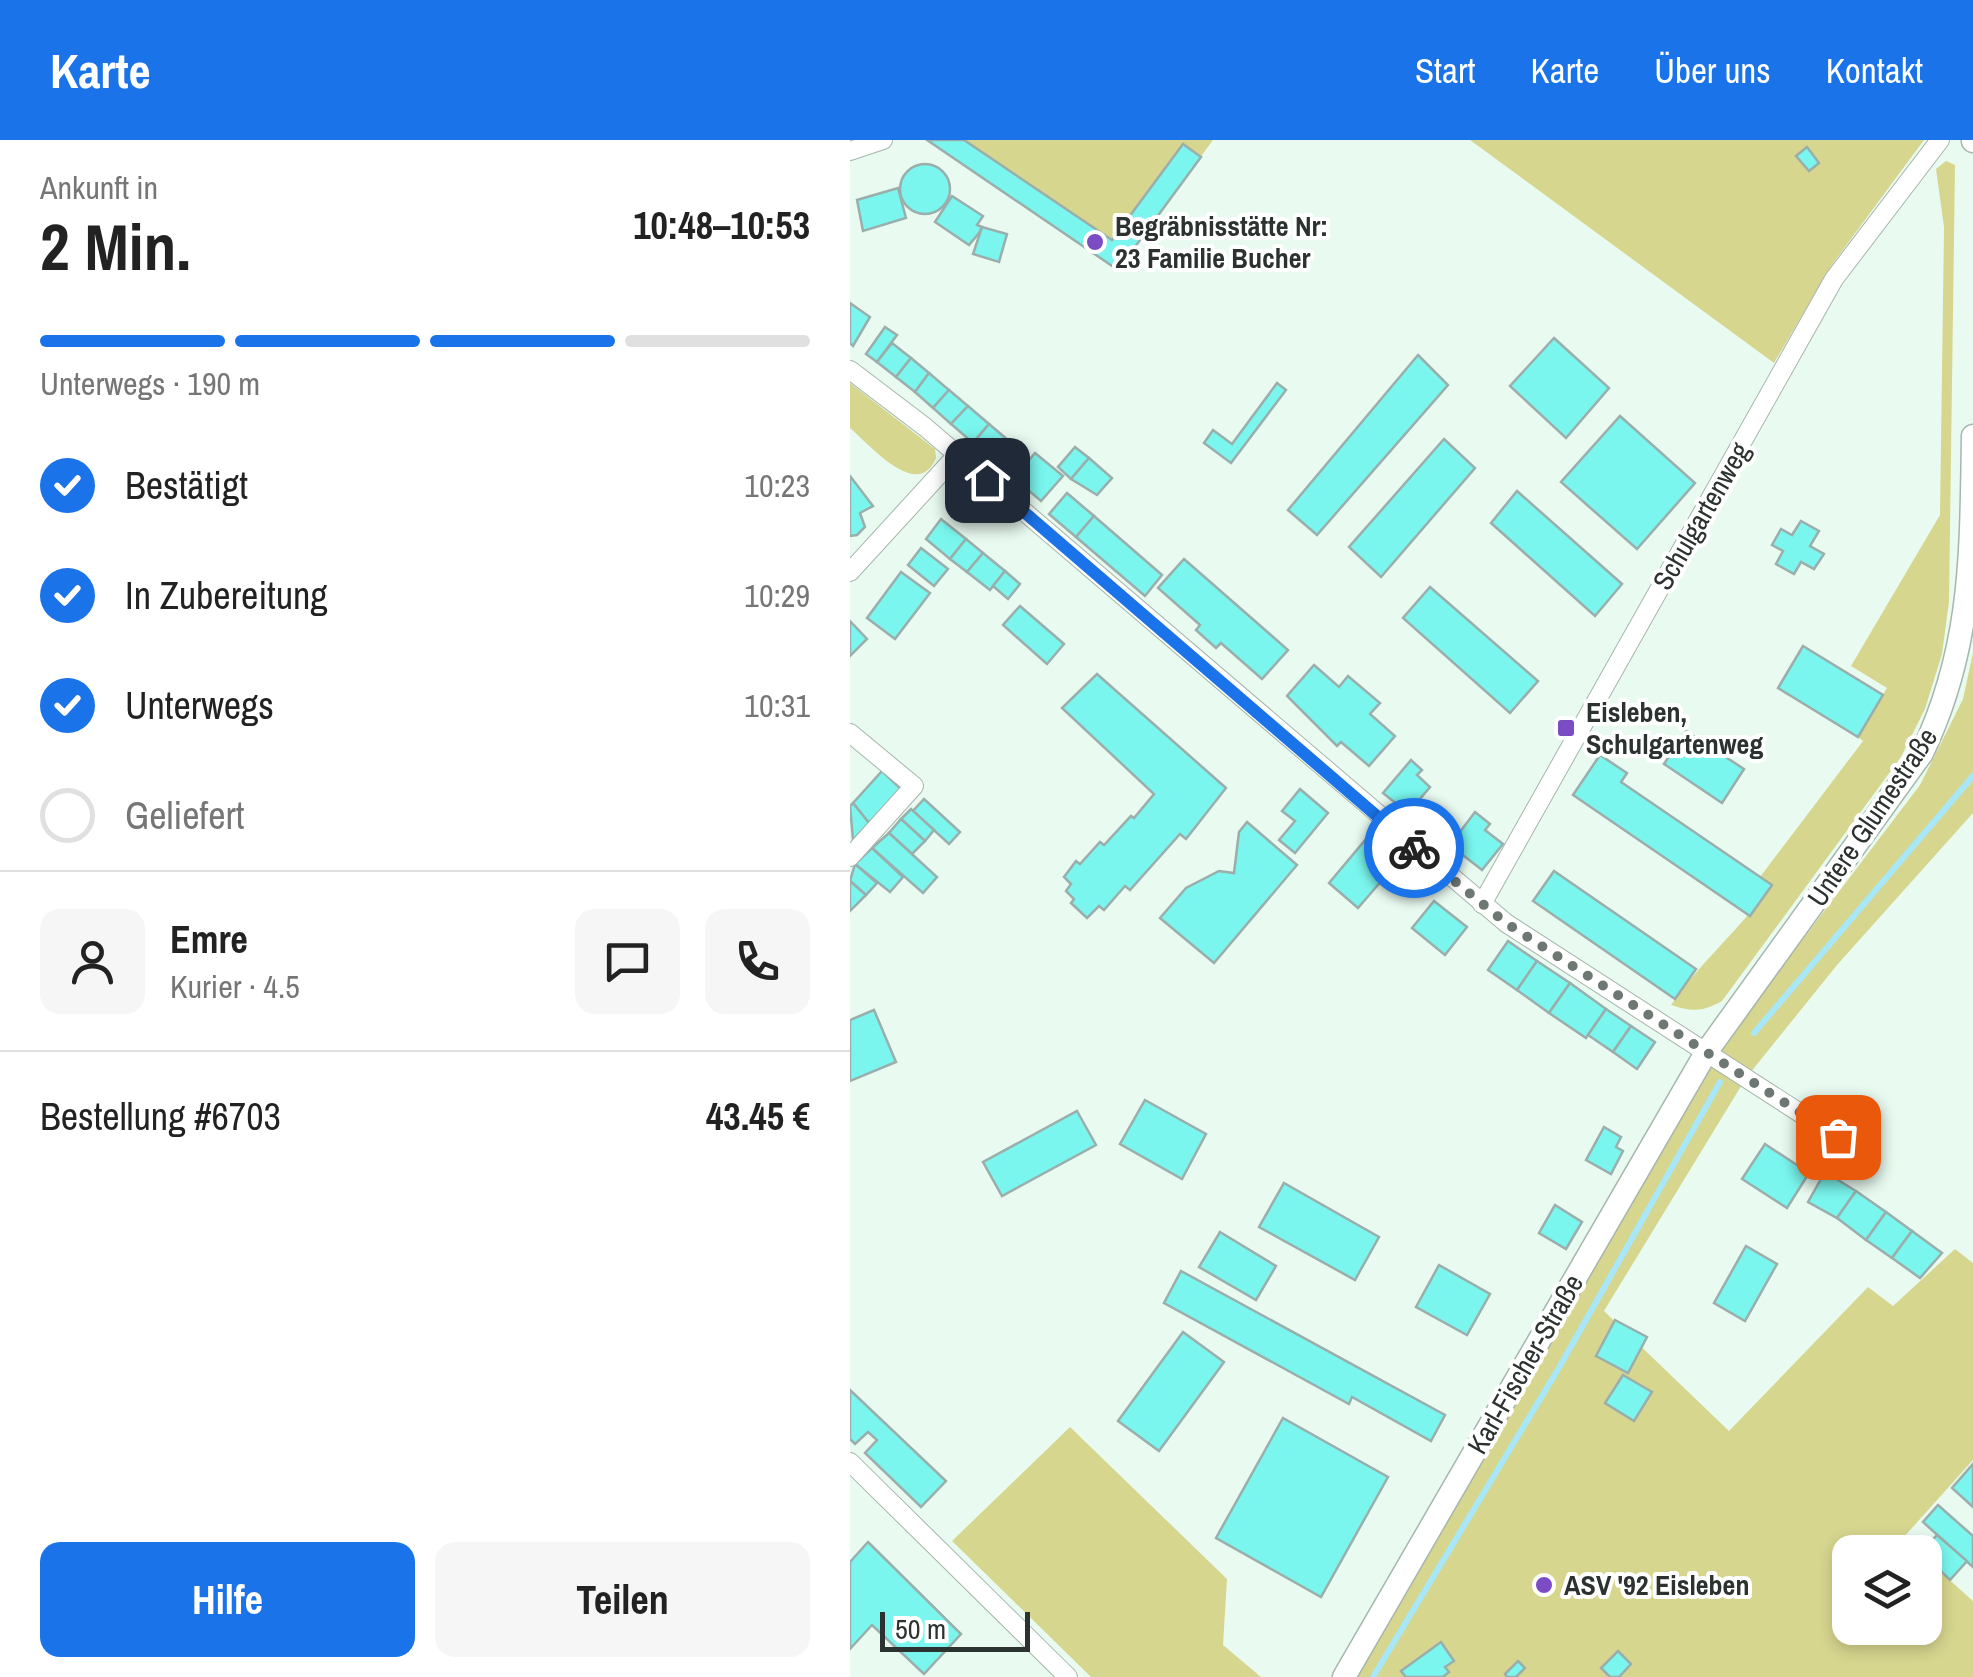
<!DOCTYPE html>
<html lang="de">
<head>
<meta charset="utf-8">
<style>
	body { margin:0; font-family:"Archivo Narrow",sans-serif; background:#f6f6f6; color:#222; height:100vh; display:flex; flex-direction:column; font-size:38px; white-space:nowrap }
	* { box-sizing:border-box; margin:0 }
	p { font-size:32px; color:#767676 }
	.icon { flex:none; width:55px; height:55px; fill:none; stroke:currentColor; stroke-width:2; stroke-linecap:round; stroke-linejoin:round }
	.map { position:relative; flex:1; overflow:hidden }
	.details { display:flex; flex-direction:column; background:#fff; width:850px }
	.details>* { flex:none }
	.controls { position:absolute; left:982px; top:1395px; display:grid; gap:20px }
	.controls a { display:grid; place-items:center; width:110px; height:110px; border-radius:20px; background:#fff; box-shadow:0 5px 15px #0003; font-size:50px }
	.scale { position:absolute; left:30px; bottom:25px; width:150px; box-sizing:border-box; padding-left:10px; border:5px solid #2c322f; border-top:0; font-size:28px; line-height:35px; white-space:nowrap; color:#2c322f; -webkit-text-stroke:8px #fff; paint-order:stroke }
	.pin { position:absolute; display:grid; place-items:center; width:85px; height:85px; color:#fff; margin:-42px; border-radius:20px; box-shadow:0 5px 15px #0006 }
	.courier { position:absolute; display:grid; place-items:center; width:100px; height:100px; margin:-50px; border:8px solid #1a73e8; border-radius:50%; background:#fff; color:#222; box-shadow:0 2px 12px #0007 }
	.head em { font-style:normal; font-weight:700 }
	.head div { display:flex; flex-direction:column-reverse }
	.head { display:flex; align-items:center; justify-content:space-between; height:170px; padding:0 40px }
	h1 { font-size:65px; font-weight:700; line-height:75px }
	.bar { display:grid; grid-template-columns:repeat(4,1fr); gap:15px 10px; align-content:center; height:120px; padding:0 40px }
	.bar i { height:12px; border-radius:8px; background:#e0e0e0 }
	.bar .selected { background:#1a73e8 }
	.bar p { grid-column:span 4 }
	.line { display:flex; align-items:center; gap:25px; padding:0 40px; border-top:2px solid #e0e0e0 }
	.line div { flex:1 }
	.round { display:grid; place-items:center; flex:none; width:105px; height:105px; border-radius:20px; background:#f6f6f6 }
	ol { padding:0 40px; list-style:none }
	li { display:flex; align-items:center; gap:30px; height:110px }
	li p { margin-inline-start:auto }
	li .icon { padding:10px; border-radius:50%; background:#1a73e8; color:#fff; stroke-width:4 }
	li:last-child { color:#767676 }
	li i { width:55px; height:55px; border:5px solid #e0e0e0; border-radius:50% }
	.action { display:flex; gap:20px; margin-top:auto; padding:20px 40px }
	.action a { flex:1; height:115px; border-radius:20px; background:#1a73e8; color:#fff; font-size:40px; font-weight:700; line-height:115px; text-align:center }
	.action a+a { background:#f6f6f6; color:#222 }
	header { display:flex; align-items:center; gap:60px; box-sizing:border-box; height:140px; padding:0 50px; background:#1a73e8; color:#fff }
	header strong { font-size:48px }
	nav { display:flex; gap:55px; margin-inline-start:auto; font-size:35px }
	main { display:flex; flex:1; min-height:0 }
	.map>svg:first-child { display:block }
</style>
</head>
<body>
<header>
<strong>Karte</strong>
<nav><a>Start</a><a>Karte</a><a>Über uns</a><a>Kontakt</a></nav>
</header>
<main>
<section class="details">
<div class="head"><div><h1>2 Min.</h1><p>Ankunft in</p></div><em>10:48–10:53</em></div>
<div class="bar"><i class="selected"></i><i class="selected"></i><i class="selected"></i><i></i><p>Unterwegs · 190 m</p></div>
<ol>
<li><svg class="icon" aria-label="check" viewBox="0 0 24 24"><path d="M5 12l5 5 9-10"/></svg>Bestätigt<p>10:23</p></li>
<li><svg class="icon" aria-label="check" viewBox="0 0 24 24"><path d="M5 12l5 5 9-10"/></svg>In Zubereitung<p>10:29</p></li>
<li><svg class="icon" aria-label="check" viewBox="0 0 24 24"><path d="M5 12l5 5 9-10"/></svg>Unterwegs<p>10:31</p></li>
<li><i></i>Geliefert</li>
</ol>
<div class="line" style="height:180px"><a class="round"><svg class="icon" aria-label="person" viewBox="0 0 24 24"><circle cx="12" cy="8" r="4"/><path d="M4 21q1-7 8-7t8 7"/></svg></a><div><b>Emre</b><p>Kurier · 4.5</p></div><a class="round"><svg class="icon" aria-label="chat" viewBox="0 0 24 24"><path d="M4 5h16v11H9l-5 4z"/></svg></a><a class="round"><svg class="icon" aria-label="phone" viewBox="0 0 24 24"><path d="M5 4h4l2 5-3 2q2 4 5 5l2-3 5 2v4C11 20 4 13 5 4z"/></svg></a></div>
<div class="line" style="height:130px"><div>Bestellung #6703</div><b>43.45 €</b></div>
<div class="action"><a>Hilfe</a><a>Teilen</a></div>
</section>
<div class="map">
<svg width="1123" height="1537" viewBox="0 0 1123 1537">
	<rect width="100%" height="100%" fill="#e9fbf1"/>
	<g fill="#d7d68f">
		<path d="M77,0H363L268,130Z"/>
		<path d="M620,0H1074L981,126L924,223Z"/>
		<path d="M1096,21L1105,25L1099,462L1092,514L1075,569L1051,617L872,861C852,872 842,872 821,865C851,821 891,789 921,745L910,737L1013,601L1008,597L1037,548L1001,526L1090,375L1094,87L1086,29Z"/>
		<path d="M0,243L85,309L86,318C68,362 20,305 0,288Z"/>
		<path d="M1123,513V673L987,825L896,938L754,1171L879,1291L1018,1147L1043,1166L1105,1109L1123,1123V1320L1053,1398L1069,1412H1000V1488H1075V1418L1123,1461V1537H508L876,900L1070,645L1113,559Z"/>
		<path d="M220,1287L377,1439L373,1505L411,1537H241L102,1401Z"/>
	</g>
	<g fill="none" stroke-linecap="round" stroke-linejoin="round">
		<g stroke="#a8e7f8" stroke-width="6">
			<path d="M904,893L1123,636"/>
			<path d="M523,1537L710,1226L870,942"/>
		</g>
	</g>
	<g fill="#7af6ee" stroke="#9aaeac" stroke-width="2.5">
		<path d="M77,0H114L262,100L333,4L351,17L268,130Z"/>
		<path d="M957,7L969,23L959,31L946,16Z"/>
		<circle cx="75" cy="49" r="25"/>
		<path d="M48,48L56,78L13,91L7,60Z"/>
		<path d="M102,56L133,76L127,85L132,87L129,93L119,105L85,82Z"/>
		<path d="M132,87L157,94L149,122L123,114Z"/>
		<path d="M0,163L20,177L3,206L0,203Z"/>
		<path d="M35,187L47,195L27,222L16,214Z"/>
		<path d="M704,198L759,248L716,298L660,246Z"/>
		<path d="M42,203L61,218L46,237L27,222Z"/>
		<path d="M568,215L598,245L467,395L438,370Z"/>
		<path d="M61,218L79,233L65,252L46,237Z"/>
		<path d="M79,233L99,250L83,268L65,252Z"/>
		<path d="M427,243L436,250L381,323L354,303L363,290L382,304Z"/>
		<path d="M99,250L118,266L101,284L83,268Z"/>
		<path d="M118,266L139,284L123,303L101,284Z"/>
		<path d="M770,276L845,343L787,409L711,342Z"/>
		<path d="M139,284L159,301L143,320L123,303Z"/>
		<path d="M594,299L625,328L531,437L499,407Z"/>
		<path d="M159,301L180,319L164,338L143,320Z"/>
		<path d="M225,307L239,318L221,339L208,327Z"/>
		<path d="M185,313L213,336L191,361L164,338Z"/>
		<path d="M239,318L262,338L247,355L221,339Z"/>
		<path d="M0,336L23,366L10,373L15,387L7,395L0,396Z"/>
		<path d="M667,351L772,444L745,476L641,383Z"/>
		<path d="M217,353L244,376L226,397L199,374Z"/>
		<path d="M244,376L312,435L295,456L226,397Z"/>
		<path d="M91,379L116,399L100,419L76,399Z"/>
		<path d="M951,381L969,391L960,406L974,414L964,429L951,422L944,434L926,424L933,411L922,405L931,389L942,395Z"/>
		<path d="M116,399L133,413L117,432L100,419Z"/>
		<path d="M71,408L98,429L84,446L58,425Z"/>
		<path d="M133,413L155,431L140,450L117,432Z"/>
		<path d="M334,419L438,510L412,539L371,503L366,508L346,490L350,485L308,448Z"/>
		<path d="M155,431L170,444L158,459L143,446Z"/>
		<path d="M51,432L80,453L45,499L17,478Z"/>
		<path d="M580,447L688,541L660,573L553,478Z"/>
		<path d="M170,466L214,504L197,524L153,485Z"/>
		<path d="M0,481L17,499L0,516Z"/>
		<path d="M953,506L1033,555L1008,597L928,548Z"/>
		<path d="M464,525L489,547L498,536L530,563L520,574L545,596L519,626L491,602L487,606L437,556Z"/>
		<path d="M247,534L376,648L336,699L330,694L280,750L275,746L254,770L249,766L237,778L221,763L224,759L216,751L221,744L214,737L226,721L230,724L250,702L254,705L281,676L284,678L304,654L212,568Z"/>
		<path d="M836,591L894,629L872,663L814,624Z"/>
		<path d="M750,615L777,633L771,642L922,745L900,776L723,655Z"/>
		<path d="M561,620L572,630L567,635L580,647L558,673L533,653Z"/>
		<path d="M32,631L51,649L19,683L3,663Z"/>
		<path d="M450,649L478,673L445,713L429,700L445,681L432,671Z"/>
		<path d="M74,659L110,692L99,704L63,671Z"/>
		<path d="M3,663L19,683L3,700L0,666Z"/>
		<path d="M61,669L84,690L75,701L51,679Z"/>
		<path d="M625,672L640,684L635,690L653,704L632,730L600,705Z"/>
		<path d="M51,679L75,701L62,714L39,693Z"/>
		<path d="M397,682L447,725L364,823L310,778L336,748L369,731L384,733L389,692Z"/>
		<path d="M39,693L87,737L73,753L22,708Z"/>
		<path d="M516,699L546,724L508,768L479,743Z"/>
		<path d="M22,708L53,737L40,752L5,724Z"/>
		<path d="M5,724L27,743L16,755L0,741Z"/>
		<path d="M704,731L846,829L825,859L683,761Z"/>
		<path d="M0,741L16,755L0,771Z"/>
		<path d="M584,761L617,787L595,815L562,788Z"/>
		<path d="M658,801L687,821L667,850L638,830Z"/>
		<path d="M687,821L720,843L699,873L667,850Z"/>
		<path d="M720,843L756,869L736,898L699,873Z"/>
		<path d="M756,869L781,886L763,912L738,895Z"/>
		<path d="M24,870L46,922L0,941V880Z"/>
		<path d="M781,886L805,902L787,929L763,912Z"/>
		<path d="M295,960L356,994L332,1039L270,1004Z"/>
		<path d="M227,971L246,1005L152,1056L133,1022Z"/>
		<path d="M754,987L771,997L766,1007L773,1011L761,1034L736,1020Z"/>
		<path d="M915,1004L959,1033L937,1068L892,1039Z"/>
		<path d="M975,1032L1006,1051L987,1078L958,1062Z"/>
		<path d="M434,1043L529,1097L505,1140L409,1087Z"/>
		<path d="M1006,1051L1036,1072L1016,1100L987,1078Z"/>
		<path d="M705,1065L732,1082L716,1109L689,1093Z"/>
		<path d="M1036,1072L1062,1091L1042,1118L1016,1100Z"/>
		<path d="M1062,1091L1092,1113L1070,1138L1042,1118Z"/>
		<path d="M370,1092L426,1126L406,1160L349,1127Z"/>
		<path d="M896,1106L927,1124L895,1181L864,1163Z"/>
		<path d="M589,1125L640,1154L617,1195L566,1167Z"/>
		<path d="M331,1131L595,1275L581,1301L502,1257L499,1264L314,1163Z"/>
		<path d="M765,1180L797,1197L778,1233L746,1216Z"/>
		<path d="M333,1192L374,1222L309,1311L268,1281Z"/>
		<path d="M773,1235L802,1252L784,1281L755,1263Z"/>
		<path d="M0,1250L96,1341L71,1367L15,1313L27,1300L18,1292L5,1304L0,1299Z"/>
		<path d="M433,1278L538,1337L471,1457L366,1398Z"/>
		<path d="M1123,1324V1367L1102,1348Z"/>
		<path d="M1088,1365L1123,1396V1427L1073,1382Z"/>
		<path d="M1087,1395L1117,1421L1100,1440L1071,1412Z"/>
		<path d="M18,1402L111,1494L74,1534L22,1485L0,1509V1422Z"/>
		<path d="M591,1502L604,1521L595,1527L599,1532L593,1537H556L551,1531Z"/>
		<path d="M768,1511L781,1524L769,1537H760L751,1528Z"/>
		<path d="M668,1521L675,1528L666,1537H657L655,1534Z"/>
	</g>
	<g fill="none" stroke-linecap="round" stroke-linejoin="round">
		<g stroke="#a5b6ac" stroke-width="20">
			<g id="minor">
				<path d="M0,11L33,0"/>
				<path d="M0,230L75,287L656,783L1018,1017"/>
				<path d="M0,432L107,315"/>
				<path d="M0,593L64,646L0,717"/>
				<path d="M632,764L984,139L1090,0"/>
				<path d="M0,1322L218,1537"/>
			</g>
		</g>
		<g stroke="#a5b6ac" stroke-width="25">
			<g id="tertiary">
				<path d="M1123,0V1"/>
				<path d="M494,1537L857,911L1072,613C1123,507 1121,412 1123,296"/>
			</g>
		</g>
		<use href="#minor" stroke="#fff" stroke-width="18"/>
		<use href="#tertiary" stroke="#fff" stroke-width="22"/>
	</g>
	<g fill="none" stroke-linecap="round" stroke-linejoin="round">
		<path stroke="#6e7873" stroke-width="10" stroke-dasharray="0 18" d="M564,708L656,783L988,997"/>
		<path stroke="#1a73e8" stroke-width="12" d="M137,340L564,708"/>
	</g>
	<g fill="#7b4cc4" stroke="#fff" stroke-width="4">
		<circle cx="245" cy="102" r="10"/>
		<rect x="706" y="578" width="20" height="20" rx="5"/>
		<circle cx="694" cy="1445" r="10"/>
	</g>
	<g text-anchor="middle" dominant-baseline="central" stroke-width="8" stroke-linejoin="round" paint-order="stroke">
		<g font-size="28" font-weight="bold" fill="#2c322f" stroke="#fff" text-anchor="start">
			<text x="265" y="86">Begräbnisstätte Nr:<tspan x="265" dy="32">23 Familie Bucher</tspan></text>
			<text x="736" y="572">Eisleben,<tspan x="736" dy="32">Schulgartenweg</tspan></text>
			<text x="714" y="1445">ASV '92 Eisleben</text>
		</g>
		<g font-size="28" fill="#2c322f" stroke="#fff">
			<text transform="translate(851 376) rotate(-60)">Schulgartenweg</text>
			<text transform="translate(1022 677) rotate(-56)">Untere Glumestraße</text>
			<text transform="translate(675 1224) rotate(-60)">Karl-Fischer-Straße</text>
		</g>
	</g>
</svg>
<div class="controls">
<a><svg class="icon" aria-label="layers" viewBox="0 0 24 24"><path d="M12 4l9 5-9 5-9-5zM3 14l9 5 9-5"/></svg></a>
</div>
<div class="scale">50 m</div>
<div class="pin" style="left:988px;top:997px;background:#ea580c"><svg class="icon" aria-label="bag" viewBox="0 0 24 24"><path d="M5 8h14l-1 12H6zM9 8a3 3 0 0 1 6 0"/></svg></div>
<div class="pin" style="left:137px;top:340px;background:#1f2937"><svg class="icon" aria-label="home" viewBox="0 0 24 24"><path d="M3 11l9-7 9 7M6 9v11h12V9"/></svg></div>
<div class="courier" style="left:564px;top:708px"><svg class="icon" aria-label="bike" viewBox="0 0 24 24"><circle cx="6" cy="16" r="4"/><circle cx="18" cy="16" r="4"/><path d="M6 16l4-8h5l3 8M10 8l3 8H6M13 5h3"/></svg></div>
</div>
</main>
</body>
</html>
